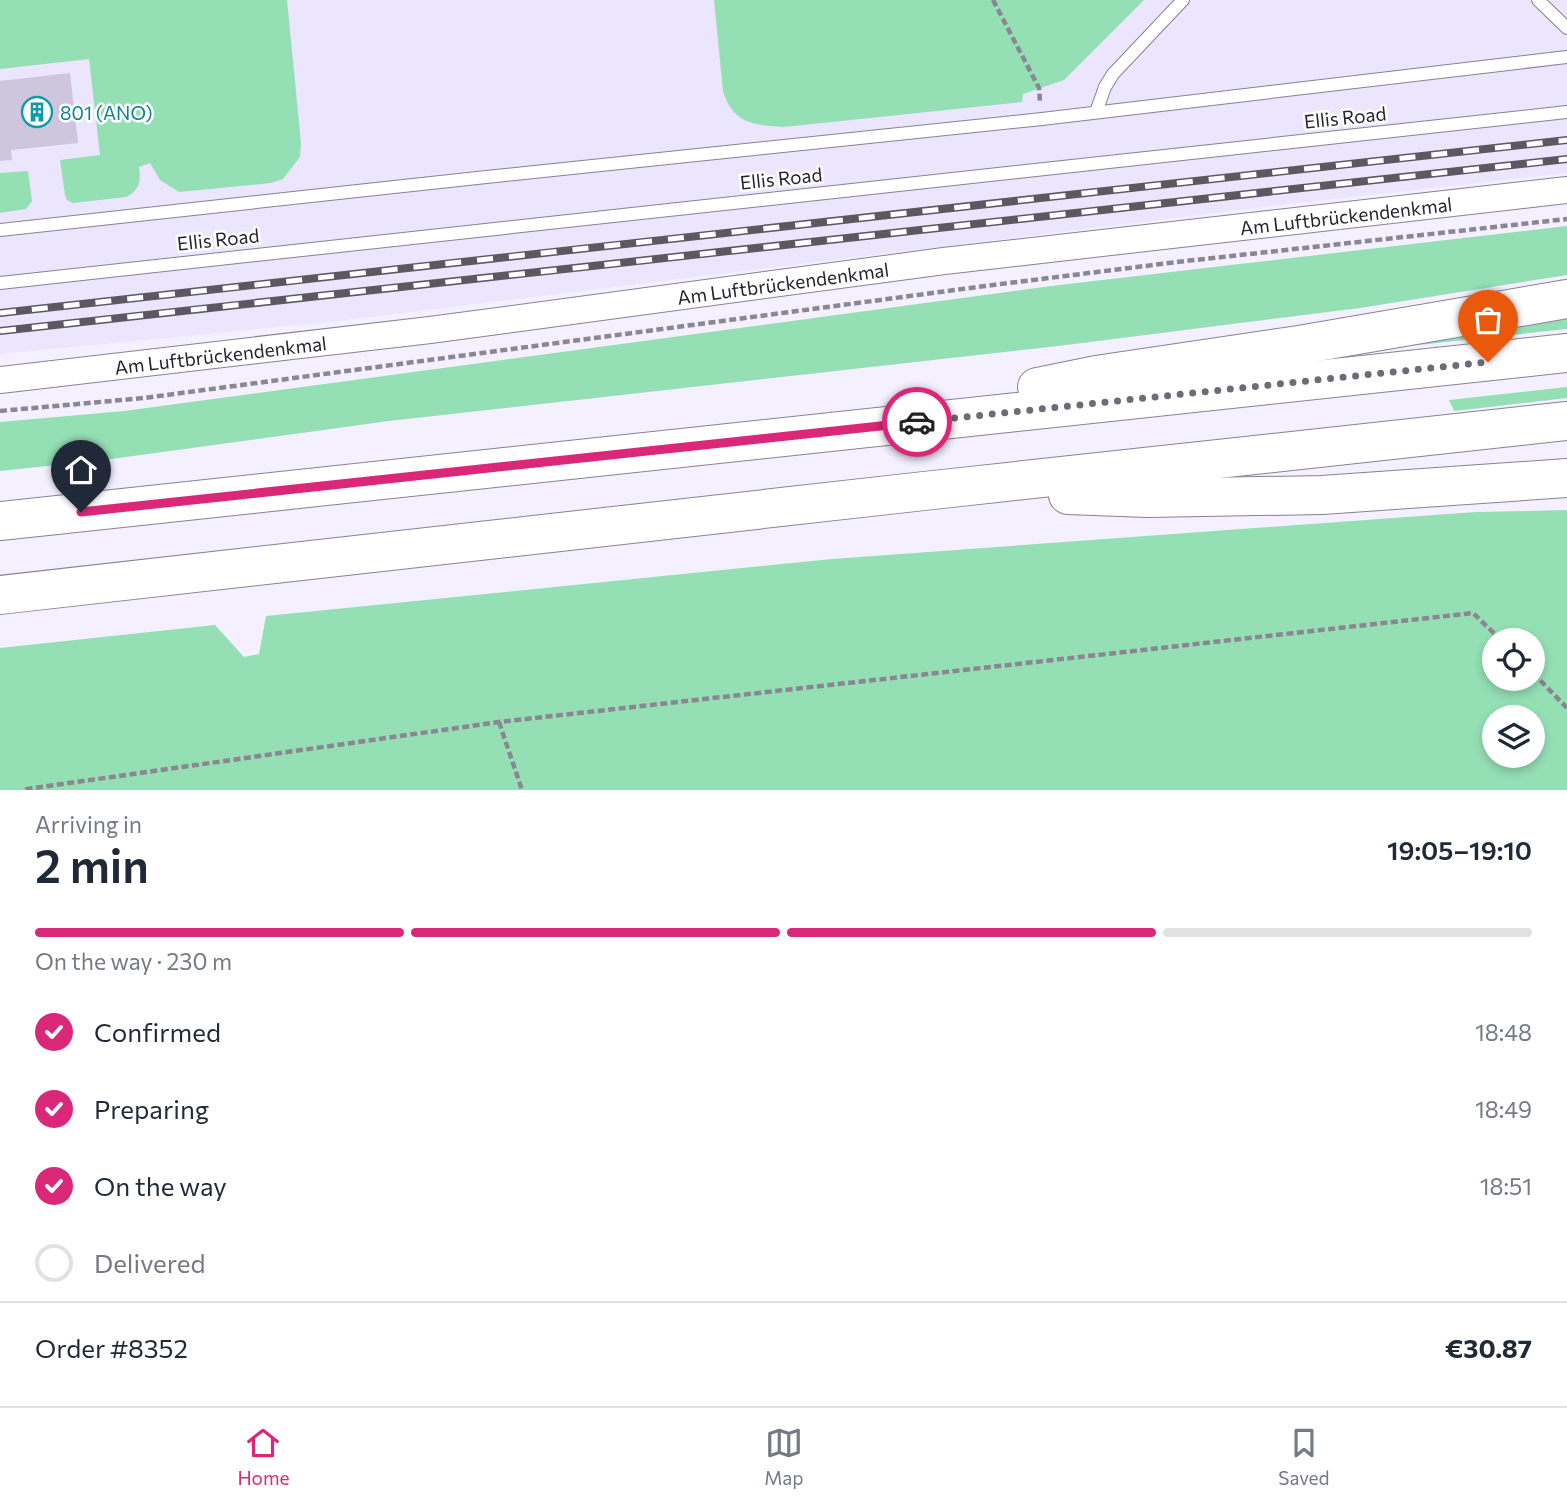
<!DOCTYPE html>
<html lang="en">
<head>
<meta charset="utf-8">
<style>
	body { margin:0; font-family:Commissioner,sans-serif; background:#f6f6f7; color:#1f2937; height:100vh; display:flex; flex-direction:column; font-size:26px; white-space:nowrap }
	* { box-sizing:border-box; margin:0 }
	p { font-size:23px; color:#747a83 }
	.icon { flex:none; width:38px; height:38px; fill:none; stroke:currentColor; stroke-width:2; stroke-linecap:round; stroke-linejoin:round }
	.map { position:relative; height:790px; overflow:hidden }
	.side { display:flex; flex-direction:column; background:#fff; flex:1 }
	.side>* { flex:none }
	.fabs { position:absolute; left:1482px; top:628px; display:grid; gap:14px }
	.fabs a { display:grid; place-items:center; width:63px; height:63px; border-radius:50%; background:#fff; box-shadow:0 4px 10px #0003; font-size:35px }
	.pin { position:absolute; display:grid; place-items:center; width:60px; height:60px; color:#fff; margin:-72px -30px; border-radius:50% 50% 50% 0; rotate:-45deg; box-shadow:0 0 7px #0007 }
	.pin .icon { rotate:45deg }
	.courier { position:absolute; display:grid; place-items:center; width:70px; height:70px; margin:-35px; border:5px solid #db2777; border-radius:50%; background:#fff; color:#222; box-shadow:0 2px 9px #0007 }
	.overview em { font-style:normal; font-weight:600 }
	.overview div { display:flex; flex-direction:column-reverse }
	.overview { display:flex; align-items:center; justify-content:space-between; height:119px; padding:0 35px }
	h1 { font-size:46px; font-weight:600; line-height:52px }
	.bar { display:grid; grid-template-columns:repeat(4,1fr); gap:10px 7px; align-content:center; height:84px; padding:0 35px }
	.bar i { height:9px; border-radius:5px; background:#e0e1e3 }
	.bar .on { background:#db2777 }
	.bar p { grid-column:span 4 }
	.line { display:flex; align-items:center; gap:18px; padding:0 35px; border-top:2px solid #e0e1e3 }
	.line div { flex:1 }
	ol { padding:0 35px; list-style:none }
	li { display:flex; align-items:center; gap:21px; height:77px }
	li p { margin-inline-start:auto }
	li .icon { padding:7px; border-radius:50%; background:#db2777; color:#fff; stroke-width:4 }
	li:last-child { color:#747a83 }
	li i { width:38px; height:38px; border:4px solid #e0e1e3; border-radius:50% }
	.menu { display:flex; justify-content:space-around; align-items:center; height:98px; border-top:2px solid #e0e1e3; background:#fff; font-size:19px; color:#747a83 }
	.menu a { display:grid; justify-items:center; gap:4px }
	.menu .on { color:#db2777 }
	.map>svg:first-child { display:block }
</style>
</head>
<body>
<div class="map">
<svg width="1567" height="790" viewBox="0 0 1567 790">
	<rect width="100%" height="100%" fill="#f4f0ff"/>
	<path fill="#ebe5fd" d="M0,0H1567V173L1263,207L330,322L0,354Z"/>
	<g fill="#95dfb5" fill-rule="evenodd">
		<path d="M0,0H287L301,143L300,157L283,179L271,183L179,192L160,180L150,163L139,167C141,181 140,190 126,197L73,203L67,200L65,195L60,160L100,155L89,59L0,69Z"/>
		<path d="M714,0H1144L1064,80L1023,94L1022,102L784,127C754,125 733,124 723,91Z"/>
		<path d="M28,171L32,201L26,209L0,213V173Z"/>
		<path d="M1567,226V275L1360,308L1058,346L389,421L104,460L0,471V422L124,411L1051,286Z"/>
		<path d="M1567,317V329L1390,348Z"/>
		<path d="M1567,387V398L1454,411L1449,400Z"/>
		<path d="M1567,510V790H0V648L215,625L244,657L259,654L266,616L832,559L1475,512ZM1494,640H1533V679H1494ZM1494,718H1533V756H1494Z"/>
	</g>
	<path fill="#cdc6dd" d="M70,73L78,143L11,150L12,160L0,161V81Z"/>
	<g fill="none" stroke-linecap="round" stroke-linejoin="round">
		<g stroke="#868095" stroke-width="14">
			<g id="lane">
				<path d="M1538,0L1567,28"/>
				<path d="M1096,112L1105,87L1113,74L1183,0"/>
				<path d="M0,230L477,178L1042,119L1567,57"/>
				<path d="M0,283L1567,112"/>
			</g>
		</g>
		<g stroke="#868095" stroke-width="28">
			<g id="street">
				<path id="s1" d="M0,380L430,330L944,261L1567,190"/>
			</g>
		</g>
		<g stroke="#868095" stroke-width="40">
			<g id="highway">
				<path d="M1037,387L1096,375L1299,345L1567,299"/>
				<path d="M1068,495L1147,498L1322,495L1567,478"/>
				<path d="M0,521L1567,353"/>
				<path d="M0,595L933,490L1567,421"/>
			</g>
		</g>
		<g stroke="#8a8792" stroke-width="4.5" stroke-dasharray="7 3.5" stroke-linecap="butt">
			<path d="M993,0L1039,88L1040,103"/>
			<path d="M0,411L144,398L985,286L1177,262L1567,219"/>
			<path d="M1533,673L1567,708"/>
			<path d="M499,722L522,790"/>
			<path d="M26,790L27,789L499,722L1473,613L1501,640"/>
		</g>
		<use href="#lane" stroke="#fff" stroke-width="12"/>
		<use href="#street" stroke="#fff" stroke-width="26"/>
		<use href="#highway" stroke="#fff" stroke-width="38"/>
		<g stroke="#5b5862" stroke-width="8">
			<g id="rail">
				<path d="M0,313L1567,140"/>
				<path d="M0,331L1567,159"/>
			</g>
		</g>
		<use href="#rail" stroke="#fff" stroke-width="5" stroke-dasharray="16" stroke-linecap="butt"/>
	</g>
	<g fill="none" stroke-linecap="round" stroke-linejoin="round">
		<path stroke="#6d6b75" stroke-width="7" stroke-dasharray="0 12.6" d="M917,422L1488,362"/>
		<path stroke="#db2777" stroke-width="9" d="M81,512L917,422"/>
	</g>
	<defs>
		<g id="building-ring" transform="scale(1.575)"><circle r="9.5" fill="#fff" stroke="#0f9aa8" stroke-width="1.5"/><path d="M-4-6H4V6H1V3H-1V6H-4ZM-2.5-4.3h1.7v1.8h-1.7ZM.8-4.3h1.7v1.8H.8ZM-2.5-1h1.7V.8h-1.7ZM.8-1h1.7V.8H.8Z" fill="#0f9aa8"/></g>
	</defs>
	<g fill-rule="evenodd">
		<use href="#building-ring" x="37" y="112"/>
	</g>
	<g text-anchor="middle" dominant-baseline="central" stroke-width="5" stroke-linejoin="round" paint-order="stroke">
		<g font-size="19" fill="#0d838f" stroke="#fff" text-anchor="start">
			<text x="60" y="112">801 (ANO)</text>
		</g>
		<g font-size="19" fill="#25232b" stroke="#fff">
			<text transform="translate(1345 117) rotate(-6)">Ellis Road</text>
			<text transform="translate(781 178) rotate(-6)">Ellis Road</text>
			<text stroke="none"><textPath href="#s1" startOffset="1356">Am Luftbrückendenkmal</textPath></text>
			<text transform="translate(218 239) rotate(-6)">Ellis Road</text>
			<text stroke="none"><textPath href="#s1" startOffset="789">Am Luftbrückendenkmal</textPath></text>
			<text stroke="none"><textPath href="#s1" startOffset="222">Am Luftbrückendenkmal</textPath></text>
		</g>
	</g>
</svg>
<div class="fabs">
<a><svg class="icon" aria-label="locate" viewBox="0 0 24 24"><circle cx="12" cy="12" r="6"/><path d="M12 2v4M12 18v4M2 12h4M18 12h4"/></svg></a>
<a><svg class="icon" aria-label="layers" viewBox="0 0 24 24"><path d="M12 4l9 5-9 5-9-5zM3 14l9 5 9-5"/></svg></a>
</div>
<div class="pin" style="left:1488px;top:362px;background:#ea580c"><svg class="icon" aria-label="bag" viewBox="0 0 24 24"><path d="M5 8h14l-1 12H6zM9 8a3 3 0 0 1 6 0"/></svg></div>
<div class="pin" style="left:81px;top:512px;background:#1f2937"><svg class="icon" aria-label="home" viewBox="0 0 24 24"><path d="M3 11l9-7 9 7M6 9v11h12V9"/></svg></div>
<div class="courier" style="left:917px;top:422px"><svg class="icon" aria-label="car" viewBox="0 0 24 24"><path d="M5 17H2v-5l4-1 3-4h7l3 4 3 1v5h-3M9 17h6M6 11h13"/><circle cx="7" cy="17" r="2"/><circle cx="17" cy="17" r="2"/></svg></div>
</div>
<section class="side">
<div class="overview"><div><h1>2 min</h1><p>Arriving in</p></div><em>19:05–19:10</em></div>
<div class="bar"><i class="on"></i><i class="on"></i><i class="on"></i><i></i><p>On the way · 230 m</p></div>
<ol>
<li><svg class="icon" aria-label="check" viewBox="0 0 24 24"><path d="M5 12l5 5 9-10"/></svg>Confirmed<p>18:48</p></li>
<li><svg class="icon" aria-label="check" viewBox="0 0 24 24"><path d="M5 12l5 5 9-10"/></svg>Preparing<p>18:49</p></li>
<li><svg class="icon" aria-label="check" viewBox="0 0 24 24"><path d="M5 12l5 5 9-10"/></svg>On the way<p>18:51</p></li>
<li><i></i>Delivered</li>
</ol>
<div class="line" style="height:91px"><div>Order #8352</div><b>€30.87</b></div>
</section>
<nav class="menu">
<a class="on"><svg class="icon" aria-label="home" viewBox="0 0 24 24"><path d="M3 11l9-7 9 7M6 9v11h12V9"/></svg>Home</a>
<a><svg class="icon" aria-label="map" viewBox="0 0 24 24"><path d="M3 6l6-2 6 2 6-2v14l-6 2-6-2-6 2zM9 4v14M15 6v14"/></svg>Map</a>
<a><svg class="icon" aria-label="saved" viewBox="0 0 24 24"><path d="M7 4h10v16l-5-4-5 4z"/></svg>Saved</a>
</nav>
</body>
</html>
